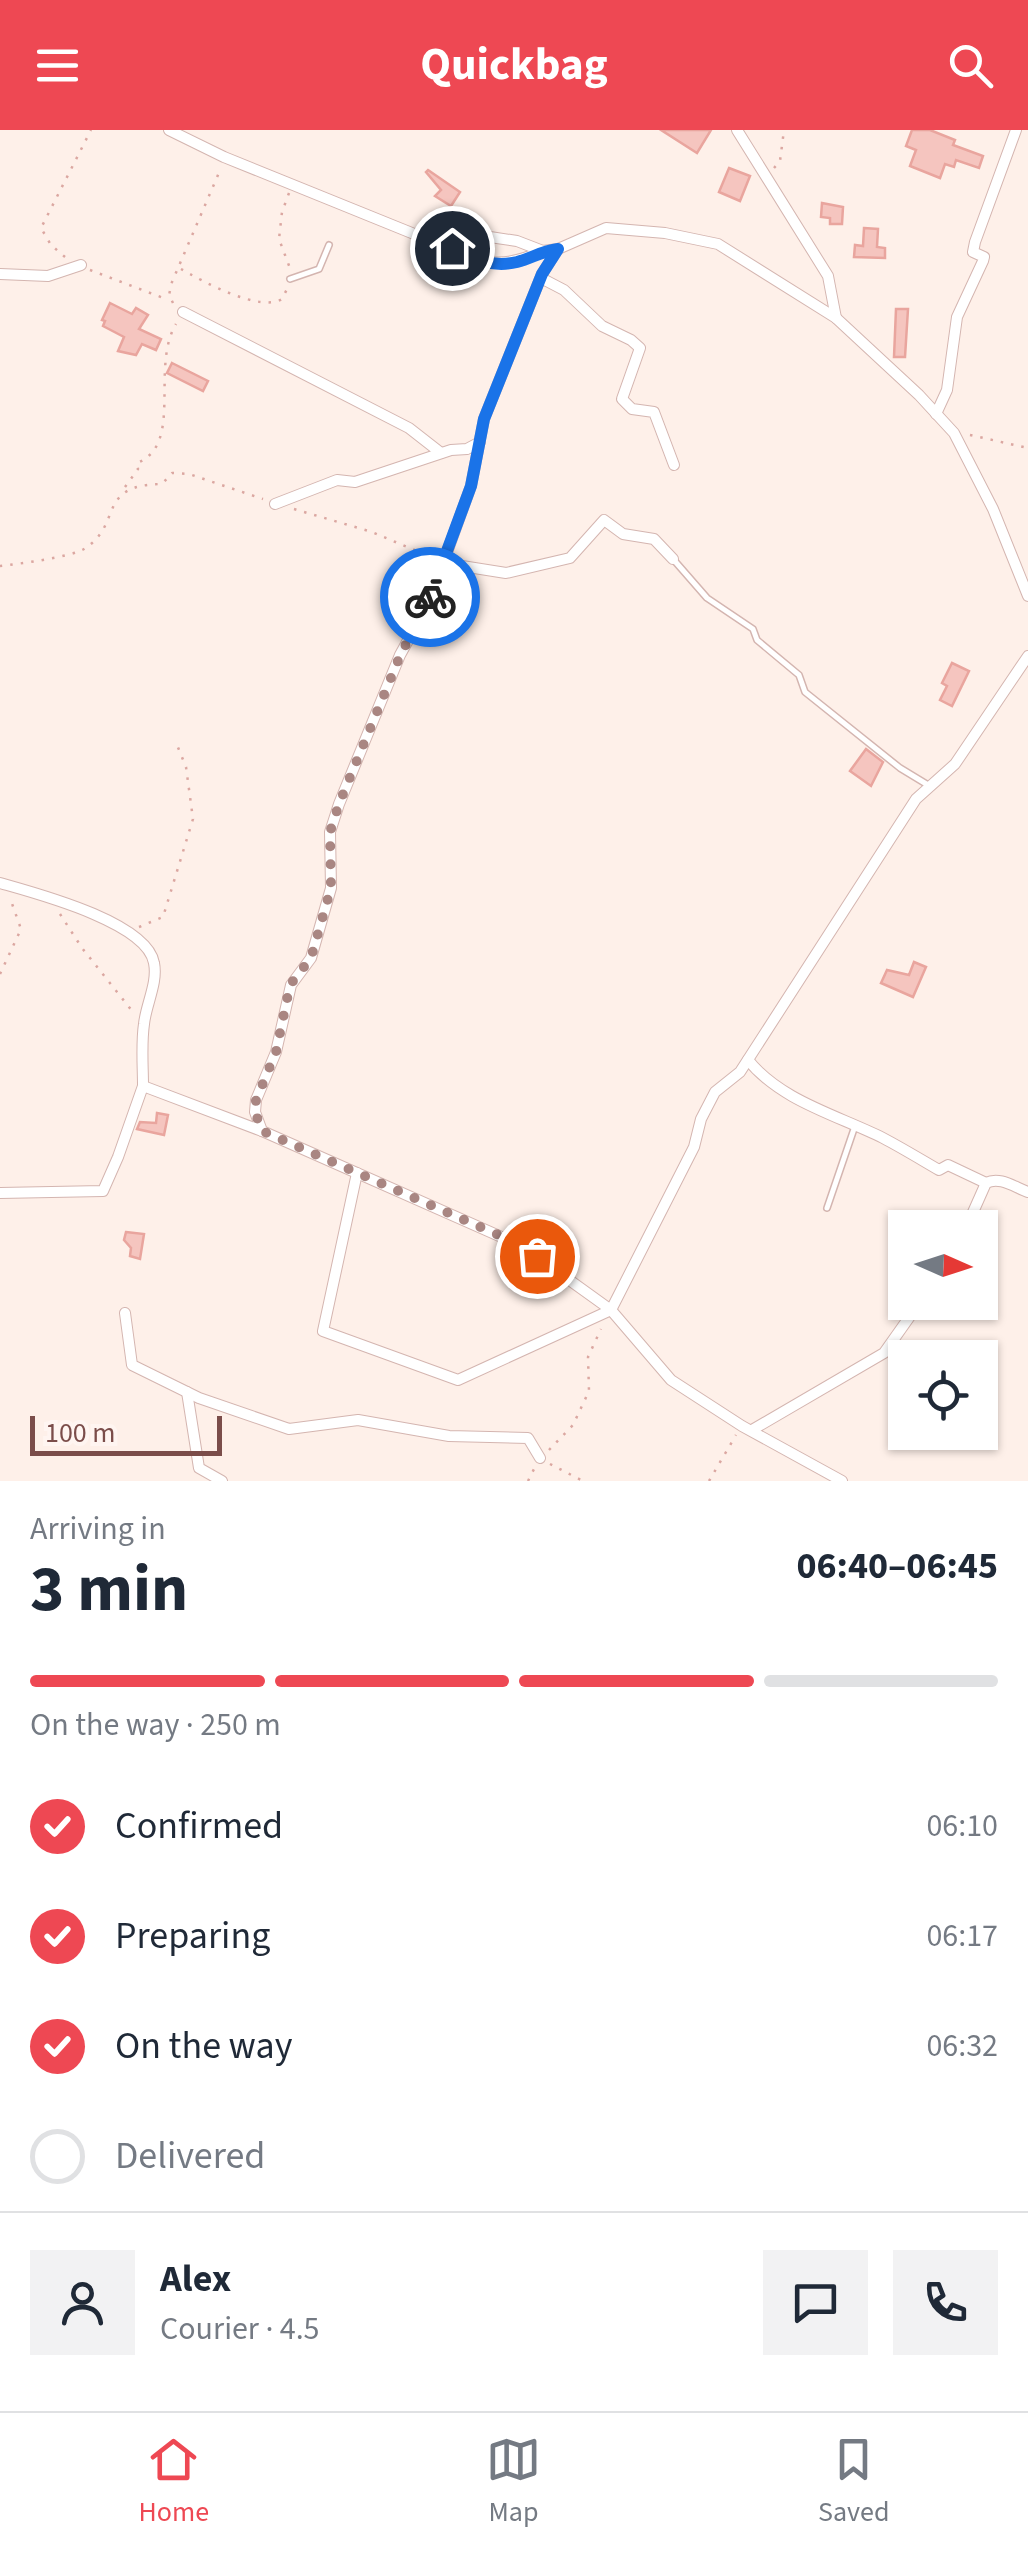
<!DOCTYPE html>
<html lang="en">
<head>
<meta charset="utf-8">
<style>
	body { margin:0; font-family:"Source Sans 3",sans-serif; background:#f2f2f3; color:#1f2937; height:100vh; display:flex; flex-direction:column; font-size:38px; white-space:nowrap }
	* { box-sizing:border-box; margin:0 }
	p { font-size:32px; color:#747a83 }
	.icon { flex:none; width:55px; height:55px; fill:none; stroke:currentColor; stroke-width:2; stroke-linecap:round; stroke-linejoin:round }
	.map { position:relative; height:1351px; overflow:hidden }
	.sheet { display:flex; flex-direction:column; background:#fff; flex:1 }
	.sheet>* { flex:none }
	.needle { width:65px; rotate:93deg }
	.controls { position:absolute; left:888px; top:1080px; display:grid; gap:20px }
	.controls a { display:grid; place-items:center; width:110px; height:110px; border-radius:0px; background:#fff; box-shadow:0 2px 8px #0004; font-size:50px }
	.scale { position:absolute; left:30px; bottom:25px; width:192px; box-sizing:border-box; padding-left:10px; border:5px solid #7b4d4a; border-top:0; font-size:28px; line-height:35px; white-space:nowrap; color:#7b4d4a; -webkit-text-stroke:8px #fff5f1; paint-order:stroke }
	.pin { position:absolute; display:grid; place-items:center; width:85px; height:85px; color:#fff; margin:-42px; border:5px solid #fff; border-radius:50%; box-shadow:0 2px 10px #0007 }
	.courier { position:absolute; display:grid; place-items:center; width:100px; height:100px; margin:-50px; border:8px solid #1a73e8; border-radius:50%; background:#fff; color:#222; box-shadow:0 2px 12px #0007 }
	.summary em { font-style:normal; font-weight:700 }
	.summary div { display:flex; flex-direction:column-reverse }
	.summary { display:flex; align-items:center; justify-content:space-between; height:170px; padding:0 30px }
	h1 { font-size:65px; font-weight:700; line-height:75px }
	.bar { display:grid; grid-template-columns:repeat(4,1fr); gap:15px 10px; align-content:center; height:120px; padding:0 30px }
	.bar i { height:12px; border-radius:8px; background:#e0e1e3 }
	.bar .selected { background:#ee4853 }
	.bar p { grid-column:span 4 }
	.line { display:flex; align-items:center; gap:25px; padding:0 30px; border-top:2px solid #e0e1e3 }
	.line div { flex:1 }
	.round { display:grid; place-items:center; flex:none; width:105px; height:105px; border-radius:0px; background:#f2f2f3 }
	ol { padding:0 30px; list-style:none }
	li { display:flex; align-items:center; gap:30px; height:110px }
	li p { margin-inline-start:auto }
	li .icon { padding:10px; border-radius:50%; background:#ee4853; color:#fff; stroke-width:4 }
	li:last-child { color:#747a83 }
	li i { width:55px; height:55px; border:5px solid #e0e1e3; border-radius:50% }
	header { display:flex; justify-content:space-between; align-items:center; height:130px; padding:0 30px; background:#ee4853; color:#fff; font-size:45px; font-weight:700 }
	.dock { display:flex; justify-content:space-around; align-items:center; height:140px; border-top:2px solid #e0e1e3; background:#fff; font-size:28px; color:#747a83 }
	.dock a { display:grid; justify-items:center; gap:5px }
	.dock .selected { color:#ee4853 }
	.map>svg:first-child { display:block }
</style>
</head>
<body>
<header><svg class="icon" aria-label="menu" viewBox="0 0 24 24"><path d="M4 6h16M4 12h16M4 18h16"/></svg>Quickbag<svg class="icon" aria-label="search" viewBox="0 0 24 24"><circle cx="10" cy="10" r="6"/><path d="M15 15l6 6"/></svg></header>
<div class="map">
<svg width="1028" height="1351" viewBox="0 0 1028 1351">
	<rect width="100%" height="100%" fill="#fef0e9"/>
	<g fill="#f5c5bf" stroke="#e9a59e" stroke-width="2.5">
		<path d="M661,0H711L697,23Z"/>
		<path d="M912,0H930L955,10L953,15L983,26L979,38L956,30L954,37L945,34L940,48L910,36L916,20L906,16Z"/>
		<path d="M729,38L750,46L740,71L719,62Z"/>
		<path d="M428,40L460,62L451,76L435,66L441,60L426,42Z"/>
		<path d="M822,73L843,77L842,94H830V88L821,87Z"/>
		<path d="M864,98L878,99L877,117L885,118V128L854,127L855,115L863,116Z"/>
		<path d="M110,173L132,184L136,178L148,185L139,199L161,209L156,220L142,214L136,225L118,221L124,207L103,196L105,191L102,190Z"/>
		<path d="M896,179H908L905,227H894Z"/>
		<path d="M172,233L208,251L203,261L167,243Z"/>
		<path d="M952,533L969,541L952,576L940,570L947,556L942,553Z"/>
		<path d="M866,619L883,632L871,656L850,641Z"/>
		<path d="M914,832L926,837L913,867L881,853L887,840L909,845Z"/>
		<path d="M157,983L168,985L164,1005L137,999L140,992L156,993Z"/>
		<path d="M126,1102L144,1104L140,1129L130,1126L131,1118L124,1110Z"/>
	</g>
	<g fill="none" stroke-linecap="round" stroke-linejoin="round">
		<g stroke="#d4b5b0" stroke-width="8">
			<g id="service">
				<path d="M290,149L319,139L329,115"/>
				<path d="M673,429L707,468L753,499L757,510L799,545L805,562L900,638L928,655"/>
				<path d="M827,1078L855,996"/>
			</g>
		</g>
		<g stroke="#d4b5b0" stroke-width="12">
			<g id="minor">
				<path d="M169,0L224,27L429,110L490,107L517,111L543,121L558,119L606,98L665,103L718,114L836,188L919,265L954,303L993,379L1028,466"/>
				<path d="M737,0L828,146L836,188"/>
				<path d="M441,112C481,133 499,141 542,121"/>
				<path d="M0,144L48,146L81,135"/>
				<path d="M541,148L564,160L602,196L631,210L640,218L622,269L632,279L654,282L674,335"/>
				<path d="M183,182L409,298L441,323"/>
				<path d="M936,284L947,260L957,187L983,131L984,127L973,122L975,112L1016,0"/>
				<path d="M275,374L337,350L355,352L451,320L467,319L480,312"/>
				<path d="M443,433L506,443L570,428L604,390L623,404L654,409L673,429"/>
				<path d="M0,753C35,763 147,792 154,833C158,853 146,874 144,894C141,914 143,936 143,956L262,1001L522,1116L611,1180L671,1250L742,1296L842,1351"/>
				<path d="M748,930C781,971 837,985 883,1008C902,1018 920,1029 939,1040L948,1035L986,1053"/>
				<path d="M262,1001L255,982L256,970L276,922L291,855L311,828L331,758L330,702L339,674L400,525L429,472L471,356L484,289L542,144L558,119"/>
				<path d="M357,1043L323,1201L458,1250L611,1180L694,1017L701,989L715,962L740,942L916,669L955,634L1028,526"/>
				<path d="M0,1063L103,1061L118,1027L143,956"/>
				<path d="M966,1098L986,1053C1000,1046 1014,1057 1028,1062"/>
				<path d="M125,1183L132,1235L199,1268L289,1299L358,1290L449,1306L528,1308L540,1328"/>
				<path d="M187,1262L199,1338L222,1351"/>
				<path d="M752,1300L884,1223L920,1172"/>
			</g>
		</g>
		<g stroke="#dba7a1" stroke-width="2.5" stroke-dasharray="2.5 8" stroke-linecap="butt">
			<path d="M774,38L780,31L784,0"/>
			<path d="M289,63L282,82L279,109L291,141"/>
			<path d="M65,127L51,115L41,98L91,0"/>
			<path d="M181,139C202,151 260,183 282,169L287,159"/>
			<path d="M90,140L166,169"/>
			<path d="M173,173L169,165L172,152L221,38"/>
			<path d="M970,305L1028,318"/>
			<path d="M125,357L138,339L137,333C184,315 150,237 176,194"/>
			<path d="M294,379L372,402L433,428"/>
			<path d="M0,436C18,434 71,427 84,419C124,394 95,355 162,354L172,343L189,344L263,369"/>
			<path d="M60,784L82,818L133,882"/>
			<path d="M139,797L163,787L193,689L186,637L177,615"/>
			<path d="M0,844L21,799L10,768"/>
			<path d="M549,1320L573,1295L589,1261L588,1227L601,1199"/>
			<path d="M550,1334L583,1351"/>
			<path d="M528,1351L535,1337"/>
			<path d="M709,1351L736,1305"/>
		</g>
		<use href="#service" stroke="#fff" stroke-width="5"/>
		<use href="#minor" stroke="#fff" stroke-width="10"/>
	</g>
	<g fill="none" stroke-linecap="round" stroke-linejoin="round">
		<path stroke="#a98682" stroke-width="10" stroke-dasharray="0 18" d="M430,467L400,526L339,674L330,702L331,758L311,828L290,855L276,922L256,970L255,982L262,1001L510,1110L537,1126"/>
		<path stroke="#1a73e8" stroke-width="12" d="M430,467L471,356L484,289L542,144L558,119C542,121 532,128 517,132C492,138 473,129 452,118"/>
	</g>
</svg>
<div class="controls">
<a><svg class="needle" viewBox="-14 -14 28 28"><path d="M0-13l5 13h-10z" fill="#e53935"/><path d="M0 13l5-13h-10z" fill="#747a83"/></svg></a>
<a><svg class="icon" aria-label="locate" viewBox="0 0 24 24"><circle cx="12" cy="12" r="6"/><path d="M12 2v4M12 18v4M2 12h4M18 12h4"/></svg></a>
</div>
<div class="scale">100 m</div>
<div class="pin" style="left:537px;top:1126px;background:#ea580c"><svg class="icon" aria-label="bag" viewBox="0 0 24 24"><path d="M5 8h14l-1 12H6zM9 8a3 3 0 0 1 6 0"/></svg></div>
<div class="pin" style="left:452px;top:118px;background:#1f2937"><svg class="icon" aria-label="home" viewBox="0 0 24 24"><path d="M3 11l9-7 9 7M6 9v11h12V9"/></svg></div>
<div class="courier" style="left:430px;top:467px"><svg class="icon" aria-label="bike" viewBox="0 0 24 24"><circle cx="6" cy="16" r="4"/><circle cx="18" cy="16" r="4"/><path d="M6 16l4-8h5l3 8M10 8l3 8H6M13 5h3"/></svg></div>
</div>
<section class="sheet">
<div class="summary"><div><h1>3 min</h1><p>Arriving in</p></div><em>06:40–06:45</em></div>
<div class="bar"><i class="selected"></i><i class="selected"></i><i class="selected"></i><i></i><p>On the way · 250 m</p></div>
<ol>
<li><svg class="icon" aria-label="check" viewBox="0 0 24 24"><path d="M5 12l5 5 9-10"/></svg>Confirmed<p>06:10</p></li>
<li><svg class="icon" aria-label="check" viewBox="0 0 24 24"><path d="M5 12l5 5 9-10"/></svg>Preparing<p>06:17</p></li>
<li><svg class="icon" aria-label="check" viewBox="0 0 24 24"><path d="M5 12l5 5 9-10"/></svg>On the way<p>06:32</p></li>
<li><i></i>Delivered</li>
</ol>
<div class="line" style="height:180px"><a class="round"><svg class="icon" aria-label="person" viewBox="0 0 24 24"><circle cx="12" cy="8" r="4"/><path d="M4 21q1-7 8-7t8 7"/></svg></a><div><b>Alex</b><p>Courier · 4.5</p></div><a class="round"><svg class="icon" aria-label="chat" viewBox="0 0 24 24"><path d="M4 5h16v11H9l-5 4z"/></svg></a><a class="round"><svg class="icon" aria-label="phone" viewBox="0 0 24 24"><path d="M5 4h4l2 5-3 2q2 4 5 5l2-3 5 2v4C11 20 4 13 5 4z"/></svg></a></div>
</section>
<nav class="dock">
<a class="selected"><svg class="icon" aria-label="home" viewBox="0 0 24 24"><path d="M3 11l9-7 9 7M6 9v11h12V9"/></svg>Home</a>
<a><svg class="icon" aria-label="map" viewBox="0 0 24 24"><path d="M3 6l6-2 6 2 6-2v14l-6 2-6-2-6 2zM9 4v14M15 6v14"/></svg>Map</a>
<a><svg class="icon" aria-label="saved" viewBox="0 0 24 24"><path d="M7 4h10v16l-5-4-5 4z"/></svg>Saved</a>
</nav>
</body>
</html>
